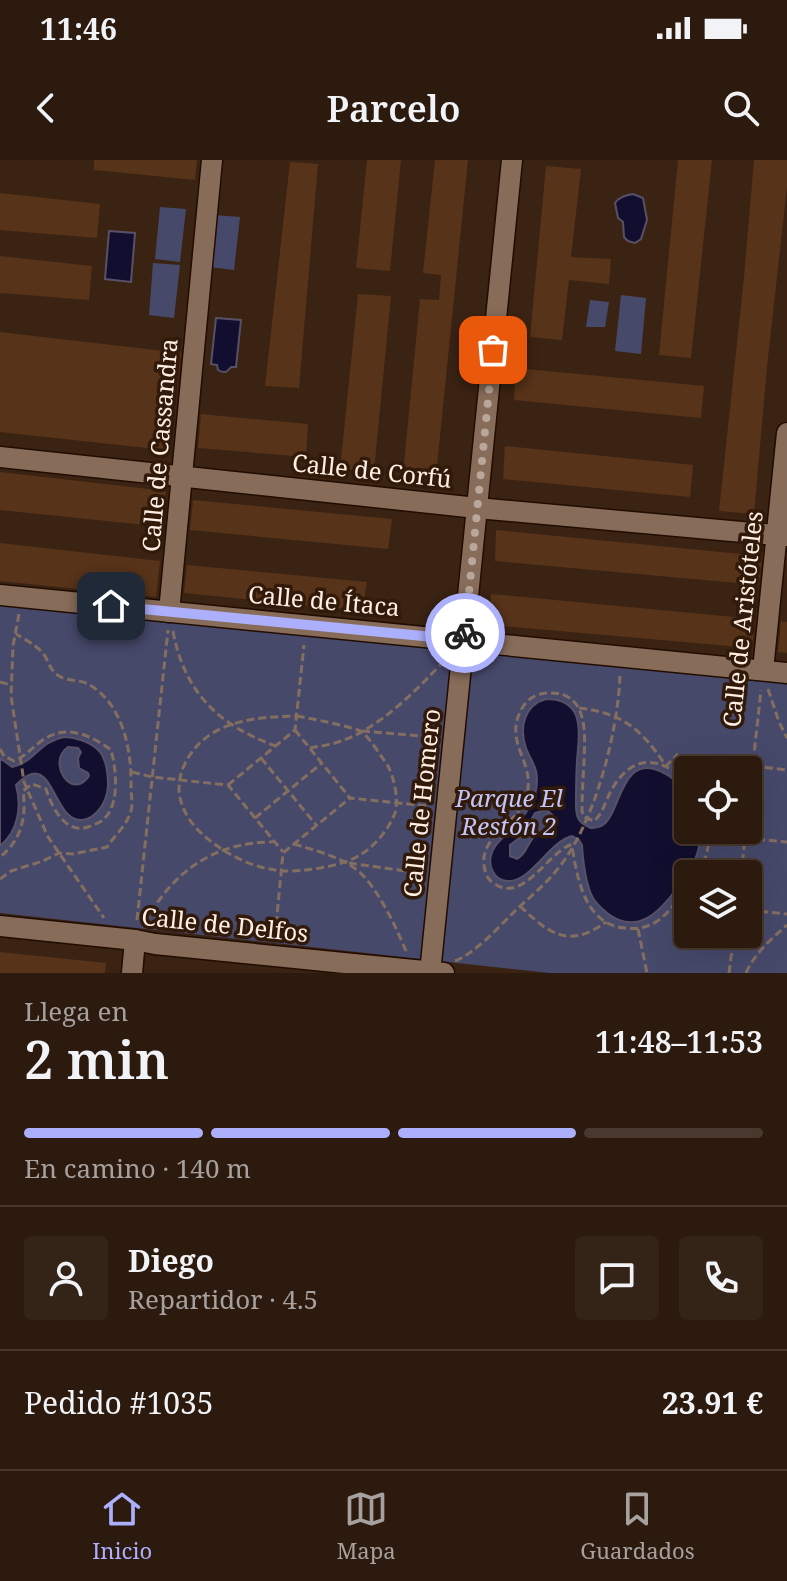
<!DOCTYPE html>
<html lang="es">
<head>
<meta charset="utf-8">
<style>
	body { margin:0; font-family:"Noto Serif",serif; background:#342317; color:#f1f3f6; height:100vh; display:flex; flex-direction:column; font-size:30px; white-space:nowrap }
	* { box-sizing:border-box; margin:0 }
	p { font-size:26px; color:#a6a19e }
	.icon { flex:none; width:44px; height:44px; fill:none; stroke:currentColor; stroke-width:2; stroke-linecap:round; stroke-linejoin:round }
	.map { position:relative; height:813px; overflow:hidden }
	.side { display:flex; flex-direction:column; background:#2c1a0e; flex:1 }
	.side>* { flex:none }
	.controls { position:absolute; left:674px; top:596px; display:grid; gap:16px }
	.controls a { display:grid; place-items:center; width:88px; height:88px; border-radius:8px; background:#2c1a0e; box-shadow:0 8px 32px #0002,0 0 0 2px #48382e; font-size:40px }
	.pin { position:absolute; display:grid; place-items:center; width:68px; height:68px; color:#fff; margin:-34px; border-radius:16px; box-shadow:0 4px 12px #0006 }
	.courier { position:absolute; display:grid; place-items:center; width:80px; height:80px; margin:-40px; border:6px solid #acaffb; border-radius:50%; background:#fff; color:#222; box-shadow:0 2px 10px #0007 }
	.headline em { font-style:normal; font-weight:600 }
	.headline div { display:flex; flex-direction:column-reverse }
	.headline { display:flex; align-items:center; justify-content:space-between; height:136px; padding:0 24px }
	h1 { font-size:52px; font-weight:600; line-height:60px }
	.bar { display:grid; grid-template-columns:repeat(4,1fr); gap:12px 8px; align-content:center; height:96px; padding:0 24px }
	.bar i { height:10px; border-radius:6px; background:#48382e }
	.bar .current { background:#acaffb }
	.bar p { grid-column:span 4 }
	.line { display:flex; align-items:center; gap:20px; padding:0 24px; border-top:2px solid #48382e }
	.line div { flex:1 }
	.round { display:grid; place-items:center; flex:none; width:84px; height:84px; border-radius:8px; background:#342317 }
	.status { display:flex; justify-content:space-between; align-items:center; height:56px; padding:0 40px; background:#2c1a0e; direction:ltr }
	.status svg { height:22px; fill:currentColor }
	header { display:flex; justify-content:space-between; align-items:center; height:104px; padding:0 24px; background:#2c1a0e; font-size:36px; font-weight:600 }
	.tabs { display:flex; justify-content:space-around; align-items:center; height:112px; border-top:2px solid #48382e; background:#2c1a0e; font-size:22px; color:#a6a19e }
	.tabs a { display:grid; justify-items:center; gap:4px }
	.tabs .current { color:#acaffb }
	.map>svg:first-child { display:block }
</style>
</head>
<body>
<div class="status"><b>11:46</b><svg viewBox="0 0 49 12"><path d="M0 12V9h3v3zM5 12V6h3v6zM10 12V3h3v9zM15 12V0h3v12zM26 1h20v11H26zM47 4h2v5h-2z"/></svg></div>
<header><svg class="icon" aria-label="back" viewBox="0 0 24 24"><path d="M15 5l-7 7 7 7"/></svg>Parcelo<svg class="icon" aria-label="search" viewBox="0 0 24 24"><circle cx="10" cy="10" r="6"/><path d="M15 15l6 6"/></svg></header>
<div class="map">
<svg width="787" height="813" viewBox="0 0 787 813">
	<rect width="100%" height="100%" fill="#3b2313"/>
	<g fill="#47496b" fill-rule="evenodd">
		<path d="M160,47L186,49L180,102L155,99Z"/>
		<path d="M214,55L240,57L234,110L209,107Z"/>
		<path d="M153,103L180,105L174,158L149,155Z"/>
		<path d="M621,135L646,138L641,194L615,191Z"/>
		<path d="M590,140L609,142L605,167H586Z"/>
		<path d="M0,443L787,522V813H550L0,753ZM688,610H748V670H688ZM688,714H748V774H688Z"/>
	</g>
	<g fill="#110e30" stroke="#585166" stroke-width="2" fill-rule="evenodd">
		<path d="M633,34L643,38L647,60L641,79L635,83L628,81L624,77L623,62L618,58L615,43C619,37 626,35 633,34Z"/>
		<path d="M109,71L135,73L131,122L105,119Z"/>
		<path d="M216,158L241,160L236,207H231C227,212 225,214 218,210L217,205L211,204Z"/>
		<path d="M546,539C586,539 579,573 577,601C576,616 576,631 576,646C576,658 579,663 591,668C595,668 598,668 603,665C621,652 621,594 660,611C672,616 681,625 688,635V670H700C702,692 691,710 678,727C661,750 638,777 607,753C601,748 594,742 591,734C585,719 583,701 582,685L579,680L572,676C547,682 528,729 502,720C496,718 493,713 491,707C486,686 508,675 519,662C526,654 531,645 535,635C537,627 538,620 536,611C534,603 529,596 526,588C519,568 524,545 546,539ZM545,650C551,652 556,657 554,664C547,670 538,670 533,678C526,686 527,693 517,699L510,696V685L522,676L535,653Z"/>
		<path d="M64,577C78,578 95,583 102,595C107,604 108,614 108,625C108,634 104,645 97,652C92,657 87,660 81,660C52,661 53,585 16,625C22,647 18,671 0,686V598L12,607C37,601 38,582 64,577ZM68,587L78,588L81,592L78,598L79,608L88,613L89,616C72,642 46,602 68,587Z"/>
	</g>
	<g fill="#573319">
		<path d="M94,0H197L195,20L94,10Z"/>
		<path d="M367,0H401L390,111L356,108Z"/>
		<path d="M435,0H468L436,316L403,314L420,139L439,140L441,115L423,113Z"/>
		<path d="M678,0H712L691,198L659,195Z"/>
		<path d="M754,0H787V27L767,207L754,354L719,351L744,117Z"/>
		<path d="M290,2L318,4L299,228L265,226Z"/>
		<path d="M546,6L581,9L571,97L611,99L609,124L569,120L562,180L530,177Z"/>
		<path d="M0,33L100,44L97,78L0,70Z"/>
		<path d="M0,96L92,106L89,140L0,133Z"/>
		<path d="M358,134L391,136L374,311L340,309Z"/>
		<path d="M0,172L181,193L177,229H173L165,290L0,272Z"/>
		<path d="M516,208L704,226L701,258L514,240Z"/>
		<path d="M201,254L308,264L306,297L198,288Z"/>
		<path d="M505,286L693,305L690,337L503,319Z"/>
		<path d="M0,312L166,331L165,337H167L164,367L0,350Z"/>
		<path d="M193,340L392,359L388,389L190,370Z"/>
		<path d="M496,370L762,396L759,425L495,401Z"/>
		<path d="M0,383L160,401L156,437L0,421Z"/>
		<path d="M187,405L367,422L362,451L184,433Z"/>
		<path d="M491,434L755,459L752,488L490,465Z"/>
		<path d="M781,461L787,462V493L778,492Z"/>
		<path d="M0,792L106,803L105,813H0Z"/>
	</g>
	<g fill="none" stroke-linecap="round" stroke-linejoin="round">
		<g stroke="#210c00" stroke-width="23">
			<g id="street">
				<path d="M0,297L477,348L787,376"/>
				<path d="M0,435L787,513"/>
				<path d="M169,452L212,0"/>
				<path d="M763,510L787,273"/>
				<path d="M0,766L135,780L155,784L444,813"/>
				<path d="M132,813L135,780"/>
			</g>
		</g>
		<g stroke="#210c00" stroke-width="23">
			<path id="secondary" d="M430,813L512,0"/>
		</g>
		<g stroke="#846e60" stroke-width="3" stroke-dasharray="8 4" stroke-linecap="butt">
			<path d="M19,454L13,486L11,536L24,622L48,677L104,758"/>
			<path d="M173,471C184,532 219,566 276,586"/>
			<path d="M0,522L11,525"/>
			<path d="M768,529L779,562L787,578"/>
			<path d="M579,548C623,553 642,570 666,606L678,594"/>
			<path d="M726,551L747,528"/>
			<path d="M297,556C308,558 355,567 362,572C369,577 383,599 388,606C394,618 399,639 395,653C389,669 374,687 360,695C344,706 302,712 283,711C251,708 225,694 202,674C183,656 173,633 183,608C203,561 252,557 297,556Z"/>
			<path d="M295,570L350,638L427,646"/>
			<path d="M362,571L434,577"/>
			<path d="M310,588C320,586 331,585 341,581C378,569 416,531 442,503"/>
			<path d="M0,589L4,596L14,601C25,596 31,589 40,582C65,563 89,574 111,590C116,607 120,643 105,658C102,662 93,665 88,667C65,674 52,648 46,629L32,624L23,631C27,656 21,681 0,697"/>
			<path d="M261,598L317,666"/>
			<path d="M753,606L787,610"/>
			<path d="M132,612L152,617L228,625L283,692"/>
			<path d="M688,623C661,596 633,593 612,629C606,639 603,654 594,661L584,657L582,651C582,635 583,619 584,602C585,574 589,531 548,533C535,533 525,541 520,552C504,586 539,605 525,640C516,665 476,678 485,710C486,716 489,721 495,724C523,743 547,694 570,685L572,686C577,718 585,765 625,768C638,770 650,767 660,759C671,751 679,737 688,726"/>
			<path d="M228,625L295,570L304,485"/>
			<path d="M748,650L761,530"/>
			<path d="M255,658L322,603"/>
			<path d="M745,678L787,682"/>
			<path d="M294,684C313,690 335,695 353,707C375,721 396,767 406,791"/>
			<path d="M349,703L420,713"/>
			<path d="M698,714C706,700 710,686 708,670"/>
			<path d="M741,714L746,670"/>
			<path d="M0,719L11,711L43,701L59,693L73,694L107,687C115,675 127,665 131,651C133,644 131,635 131,627C132,591 123,543 88,524C79,519 68,522 59,516C51,511 49,504 45,496C38,486 26,480 16,474"/>
			<path d="M520,746C549,774 569,789 606,762"/>
			<path d="M748,750L787,754"/>
			<path d="M137,760L168,470"/>
			<path d="M145,763C172,712 214,682 273,682"/>
			<path d="M638,769L647,813"/>
			<path d="M275,776L283,693L350,638"/>
			<path d="M455,801C476,792 496,770 512,754C526,740 543,727 556,711C594,667 618,573 620,515"/>
			<path d="M729,813L734,774"/>
			<path d="M746,813C755,793 771,779 787,765"/>
		</g>
		<use href="#street" stroke="#886c5a" stroke-width="20"/>
		<use href="#secondary" stroke="#886c5a" stroke-width="20"/>
	</g>
	<g fill="none" stroke-linecap="round" stroke-linejoin="round">
		<path stroke="#baa79b" stroke-width="8" stroke-dasharray="0 14.4" d="M465,473L493,190"/>
		<path stroke="#acaffb" stroke-width="10" d="M111,446L464,480L465,473"/>
	</g>
	<g text-anchor="middle" dominant-baseline="central" stroke-width="7" stroke-linejoin="round" paint-order="stroke">
		<g font-size="24" fill="#ffeee4" stroke="#311a09">
			<text transform="translate(159 285) rotate(-85)">Calle de Cassandra</text>
			<text transform="translate(372 310) rotate(6)">Calle de Corfú</text>
			<text transform="translate(324 440) rotate(5)">Calle de Ítaca</text>
			<text transform="translate(742 459) rotate(-84)">Calle de Aristóteles</text>
			<text transform="translate(421 643) rotate(-84)">Calle de Homero</text>
			<text transform="translate(225 764) rotate(6)">Calle de Delfos</text>
		</g>
		<g font-size="24" font-style="italic" fill="#c1c5fb" stroke="#311a09">
			<text x="509" y="637">Parque El<tspan x="509" dy="28">Restón 2</tspan></text>
		</g>
	</g>
</svg>
<div class="controls">
<a><svg class="icon" aria-label="locate" viewBox="0 0 24 24"><circle cx="12" cy="12" r="6"/><path d="M12 2v4M12 18v4M2 12h4M18 12h4"/></svg></a>
<a><svg class="icon" aria-label="layers" viewBox="0 0 24 24"><path d="M12 4l9 5-9 5-9-5zM3 14l9 5 9-5"/></svg></a>
</div>
<div class="pin" style="left:493px;top:190px;background:#ea580c"><svg class="icon" aria-label="bag" viewBox="0 0 24 24"><path d="M5 8h14l-1 12H6zM9 8a3 3 0 0 1 6 0"/></svg></div>
<div class="pin" style="left:111px;top:446px;background:#1f2937"><svg class="icon" aria-label="home" viewBox="0 0 24 24"><path d="M3 11l9-7 9 7M6 9v11h12V9"/></svg></div>
<div class="courier" style="left:465px;top:473px"><svg class="icon" aria-label="bike" viewBox="0 0 24 24"><circle cx="6" cy="16" r="4"/><circle cx="18" cy="16" r="4"/><path d="M6 16l4-8h5l3 8M10 8l3 8H6M13 5h3"/></svg></div>
</div>
<section class="side">
<div class="headline"><div><h1>2 min</h1><p>Llega en</p></div><em>11:48–11:53</em></div>
<div class="bar"><i class="current"></i><i class="current"></i><i class="current"></i><i></i><p>En camino · 140 m</p></div>
<div class="line" style="height:144px"><a class="round"><svg class="icon" aria-label="person" viewBox="0 0 24 24"><circle cx="12" cy="8" r="4"/><path d="M4 21q1-7 8-7t8 7"/></svg></a><div><b>Diego</b><p>Repartidor · 4.5</p></div><a class="round"><svg class="icon" aria-label="chat" viewBox="0 0 24 24"><path d="M4 5h16v11H9l-5 4z"/></svg></a><a class="round"><svg class="icon" aria-label="phone" viewBox="0 0 24 24"><path d="M5 4h4l2 5-3 2q2 4 5 5l2-3 5 2v4C11 20 4 13 5 4z"/></svg></a></div>
<div class="line" style="height:104px"><div>Pedido #1035</div><b>23.91 €</b></div>
</section>
<nav class="tabs">
<a class="current"><svg class="icon" aria-label="home" viewBox="0 0 24 24"><path d="M3 11l9-7 9 7M6 9v11h12V9"/></svg>Inicio</a>
<a><svg class="icon" aria-label="map" viewBox="0 0 24 24"><path d="M3 6l6-2 6 2 6-2v14l-6 2-6-2-6 2zM9 4v14M15 6v14"/></svg>Mapa</a>
<a><svg class="icon" aria-label="saved" viewBox="0 0 24 24"><path d="M7 4h10v16l-5-4-5 4z"/></svg>Guardados</a>
</nav>
</body>
</html>
